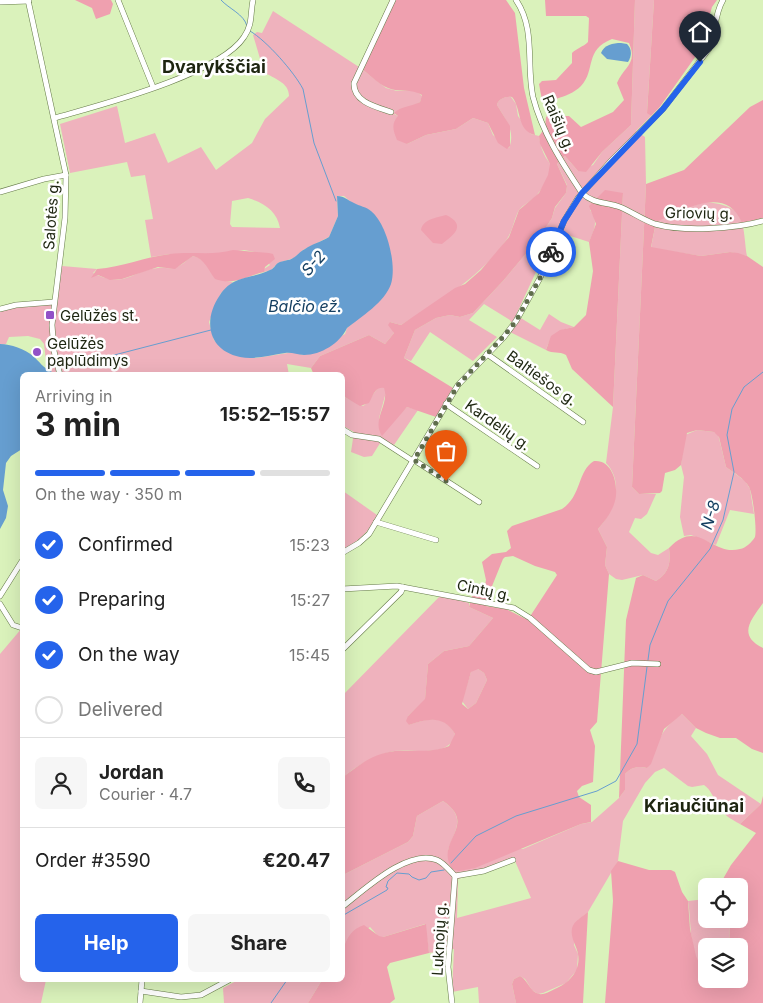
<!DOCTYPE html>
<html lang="en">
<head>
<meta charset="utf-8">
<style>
	body { margin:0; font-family:Inter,sans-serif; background:#f6f6f6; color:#222; height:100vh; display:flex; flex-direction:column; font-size:19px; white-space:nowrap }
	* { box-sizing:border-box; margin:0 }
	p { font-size:16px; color:#767676 }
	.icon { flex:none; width:28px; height:28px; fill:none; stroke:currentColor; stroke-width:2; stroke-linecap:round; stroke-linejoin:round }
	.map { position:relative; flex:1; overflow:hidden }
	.details { position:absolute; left:20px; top:372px; width:325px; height:610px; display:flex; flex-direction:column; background:#fff; border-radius:8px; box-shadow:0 5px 20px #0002 }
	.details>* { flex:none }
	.fabs { position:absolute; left:698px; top:878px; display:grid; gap:10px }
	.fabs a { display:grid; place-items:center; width:50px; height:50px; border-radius:8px; background:#fff; box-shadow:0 5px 20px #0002; font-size:25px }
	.pin { position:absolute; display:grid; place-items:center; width:42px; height:42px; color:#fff; margin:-51px -21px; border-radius:50% 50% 50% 0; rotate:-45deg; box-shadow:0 0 5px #0007 }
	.pin .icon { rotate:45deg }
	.courier { position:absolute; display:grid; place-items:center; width:50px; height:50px; margin:-25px; border:4px solid #2563eb; border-radius:50%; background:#fff; color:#222; box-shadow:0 1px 6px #0007 }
	.head em { font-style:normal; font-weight:700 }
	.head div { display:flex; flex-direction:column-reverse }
	.head { display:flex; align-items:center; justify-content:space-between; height:85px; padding:0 15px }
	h1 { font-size:32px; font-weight:700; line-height:38px }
	.bar { display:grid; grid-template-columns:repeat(4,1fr); gap:8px 5px; align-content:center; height:60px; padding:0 15px }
	.bar i { height:6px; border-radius:4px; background:#e0e0e0 }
	.bar .current { background:#2563eb }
	.bar p { grid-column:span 4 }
	.line { display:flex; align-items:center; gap:12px; padding:0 15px; border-top:1px solid #e0e0e0 }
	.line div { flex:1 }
	.round { display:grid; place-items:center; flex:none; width:52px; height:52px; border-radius:8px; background:#f6f6f6 }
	ol { padding:0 15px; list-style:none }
	li { display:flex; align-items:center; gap:15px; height:55px }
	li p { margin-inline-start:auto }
	li .icon { padding:5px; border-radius:50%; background:#2563eb; color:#fff; stroke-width:4 }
	li:last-child { color:#767676 }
	li i { width:28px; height:28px; border:2px solid #e0e0e0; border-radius:50% }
	.primary-button { display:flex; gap:10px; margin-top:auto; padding:10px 15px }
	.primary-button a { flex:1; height:58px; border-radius:8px; background:#2563eb; color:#fff; font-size:20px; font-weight:700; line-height:58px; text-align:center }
	.primary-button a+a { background:#f6f6f6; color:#222 }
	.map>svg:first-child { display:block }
</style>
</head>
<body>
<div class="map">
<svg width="763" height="1003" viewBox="0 0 763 1003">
	<rect width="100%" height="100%" fill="#daf2bb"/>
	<g fill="#efb2bd" fill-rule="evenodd">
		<path d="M635,0H654L647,112L651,116L636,131L645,137L646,184L632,487L639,494H656L647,514L641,519L635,518L629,532L651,553L658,555L669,548C671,563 669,573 656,581L643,575L622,580L616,579L609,574L605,565L607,547L598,529C614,512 625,483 606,463L613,407L623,193L590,210C599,221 594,230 589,242L555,231L516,315L540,330L549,314L561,322L574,327C559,330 551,334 546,350L510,332L514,327L510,320L484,304L469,320L497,337L473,361L430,332L411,361L404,358L415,330L436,318L450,315L460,317L473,313L503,281L539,238L552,218L555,208L566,193L567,185L557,164L565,156L578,171L593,165L602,152L631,125Z"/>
		<path d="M273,11L359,67L386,88L397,91H416L422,96L420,102C412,107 403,108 394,114L398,116L407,144L426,135L456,129L473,118L488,123L493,135L509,148C516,131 505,119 497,105C498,99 506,96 511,97L516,104L518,116L531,134L539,136C540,144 542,151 546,158C546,158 550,163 550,164C552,174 541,192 534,198C529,202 523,205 519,210C514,219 513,230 507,239C481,277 440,301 401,325L390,322L394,333L385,344L369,335L320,356L311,368L287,364L289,375H53L46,361L44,344L40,339L28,336L9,337L6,344H0V311L20,306L57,303L62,266L97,269L93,273C125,289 131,271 158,268C165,267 170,270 177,267C183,265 187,259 193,256C212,260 207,281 233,282L221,293L209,322L214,340L224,350L256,358L294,352L303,355L345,334L347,328L381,299L371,211L352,203L344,196H337L338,216L329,237L303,250L294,258L278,263L271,270L264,272V269L270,265L260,253L244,250L219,254H170L151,257L145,220L153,219L145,175L131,177L127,162L70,173L60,124L117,106L125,143L155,133L168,163L201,147L216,170L252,143L265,119L289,96C289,82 274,79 264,72L253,35L257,32L262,33ZM248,198C264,203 277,211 280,228L232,227L230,224L232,201Z"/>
		<path d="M706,202C747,206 742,221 747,256L730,252L701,256L651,248L656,222L681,209Z"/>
		<path d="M380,387H384L386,392L379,418L380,433L407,407L418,410L394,445L382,440L372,456L364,457L351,452L354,432L343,426L342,396L363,406C372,401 372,392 380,387Z"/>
		<path d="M697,430L714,432L718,434L726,467L745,481L750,489L754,514L730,510L716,545L691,535L684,536L680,517L684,477L681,465L685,435Z"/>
		<path d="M343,491L377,515C371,531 357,542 343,550Z"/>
		<path d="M441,595L469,603V607L493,618L469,646L444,651L428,664L425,700L408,716L409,725C428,719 443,713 455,734C450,759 413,748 394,751C374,755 358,765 343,777V695Z"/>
		<path d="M22,628V980H46L41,1003H0V654Z"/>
		<path d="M473,669H478L484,673L487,680L476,703L468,709L462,701L471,672Z"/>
		<path d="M682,714L696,728L691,736L707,754L718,775L761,804L740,824C731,819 723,815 718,805C713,797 711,790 704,785L692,787L688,786L664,768L655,772L645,783L623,821L618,861L588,912L578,920L574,945L578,954L577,970L566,983L543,993L538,994L532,990L525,979L520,976L514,979L512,984L516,1003H479L478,987L452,992L454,949L429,953L425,924L383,937H379L370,927L343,948V875L408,842L413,836L417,816L443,801C466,817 456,828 448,850L523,849L581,824L592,822L619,798L625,790V774C632,767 638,766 647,768C661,743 656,732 682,714ZM515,861L531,898L457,918L458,879Z"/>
		<path d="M706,899V919H725L730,926L729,946H706V975C688,957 692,924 688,901Z"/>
		<path d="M238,980H322L308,1003H224L223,988Z"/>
	</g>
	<g fill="#efa0af" fill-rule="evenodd">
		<path d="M75,0H111L113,4L110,14L96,19L92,8Z"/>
		<path d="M390,0H506L515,13L524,88L535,135C516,130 522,109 512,97C506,96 498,99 497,105L510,126V146L507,149L498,143L488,123L473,118L456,129L426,135L407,144L397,140C393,130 391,124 398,116L394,113C401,106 411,107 420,102L422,95C411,88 400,93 388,88C378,84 368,73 359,67Z"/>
		<path d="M545,0H635L631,125L602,152L586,172L578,171L565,156L557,164L567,186L566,193L555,207L552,218L539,238L503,281L473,313L460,317L450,315L436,318L415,330L404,358L453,388L436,417L407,407L382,436C371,420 390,404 384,388C375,386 373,396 369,403L360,406L343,396L342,375H314L311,368L320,356L369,335L385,344L394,333L388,325L390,322L401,325L455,288L465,284L481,270L509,237L519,210L539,193L548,175L550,164L540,144L539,136L545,128L546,117L551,113L557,112L561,116H569L581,127L613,112L624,100L617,83C624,66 638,64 629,43L612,39C584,50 596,70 581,86C574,93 565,96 556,99C551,101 547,103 542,100L539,84L542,81L556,80L572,63V53C577,48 583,47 588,42L589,18L586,16H546Z"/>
		<path d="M654,0H717L712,7L708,21L703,46L659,108L651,116L647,113Z"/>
		<path d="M763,100V218L742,223C726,183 682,211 656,222L651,247L701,256L730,252L738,253L747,256L763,267V603C751,620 737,635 763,648V753L752,749L736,738H720L706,733L696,728L682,714L664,729L651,764L647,768C638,766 632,767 625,774V790L619,798L626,620L636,578L643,575L656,581C669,573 671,563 669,548C699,517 711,557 740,549C746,548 752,542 755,537C757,530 753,494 749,487C744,478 734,473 726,467L719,437L714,432L697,430L687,433L681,465L675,470L665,473L662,491L660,493L639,494L632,487L646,184L684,170L750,107Z"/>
		<path d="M605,190L623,193L613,407L572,369L566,355C559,351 553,354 546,350L551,336L560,330L574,327L586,315L593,271L589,242L596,224L589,206Z"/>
		<path d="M446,215C467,225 454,235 442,244L433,243L421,230C423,219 436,218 446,215Z"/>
		<path d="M233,250L269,253L273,254L275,259L265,267L264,272C247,276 233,286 215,279C208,270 205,259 193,256L175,269L158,267L122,279L110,280L98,275L91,278L97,269C122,267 145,257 170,254C192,251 212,256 233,250Z"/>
		<path d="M594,461C613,459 619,486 615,501C612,512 606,520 598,529L607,547L605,565L609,574L597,722L590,730L595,746L593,782L582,786L577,791L579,797L591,805V822L581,824L475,868L459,871L452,869C434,841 479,826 443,801L417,816L413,836L408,842L343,875V777C359,765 374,753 395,751C413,750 432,753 449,746L455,734C443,714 427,719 409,725L406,721L408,716L425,699L428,664L444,651L469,646L493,618L469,607L472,596L483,595L486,580L482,562L492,554L506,552L511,548L507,531L512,526L562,509C582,496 577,471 594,461ZM513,556L535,566L555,572L557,575L529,618L526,619L506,609L486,606V601L503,559L505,557ZM478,669L484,673L487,680L476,703L468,709L462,704L471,672Z"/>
		<path d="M763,796V1003H605L613,901L611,871L618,861L649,870H671L675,872L682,892L688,901L690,929L696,956L702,970L706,975V979H739V946H729L730,926L725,919H739V886H719L731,865L756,833L740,824L761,804Z"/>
		<path d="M588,912L583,1003H516L512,984L514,979L520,976C528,980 530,992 539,994C545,995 552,990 557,988C570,982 581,970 578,954C577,946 570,938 572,928C574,921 583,916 588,912Z"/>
		<path d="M426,924L429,953L390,963L387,967L395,999L390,1003H308L322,980H342C342,960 340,933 364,925L379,936L383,937Z"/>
	</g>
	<g fill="#669ed0">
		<path d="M621,43L627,44C632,49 632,56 628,62L607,59L601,53C604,45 613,43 621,43Z"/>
		<path d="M337,196C345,196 347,200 354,203C359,206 367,207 371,211C387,224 397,265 391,284C385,302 361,317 347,328C340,343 321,355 304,355C297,355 292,352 285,353C270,355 255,360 240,357C207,350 203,319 220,295C233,275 252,279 270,270C274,269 275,265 278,263C283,260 289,261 293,258C297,256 300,251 305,249C312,244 321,242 329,237L338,216Z"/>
		<path d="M0,344C11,344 25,349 33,356C40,362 43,368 51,371L53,375H22V449L11,456L6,463L3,490L8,506L6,518L0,529Z"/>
	</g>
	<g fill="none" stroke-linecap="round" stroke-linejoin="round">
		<g stroke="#669ed0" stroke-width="1">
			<path d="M221,0C229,9 244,14 247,26"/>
			<path d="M250,31C267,41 294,72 303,89L314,143L336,201"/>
			<path d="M68,367L211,330"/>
			<path d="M648,660L650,645L668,601L710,549L723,520L734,472L727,435L732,409L744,387L763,372"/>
			<path d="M451,863L476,836L516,816L597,791L616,781L637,744L647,667"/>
			<path d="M342,916L387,890L388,888L386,887L388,881L397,873L409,874L412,877L419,880L426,878L431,872L444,870"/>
			<path d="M271,1003L287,980"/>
		</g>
		<g stroke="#667b49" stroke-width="6">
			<g id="street">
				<path d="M28,0L66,175L65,218L52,325L54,351L60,375"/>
				<path d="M118,0L153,87"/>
				<path d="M516,0C536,29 526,65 533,97C542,132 562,163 582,193C593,204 606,202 620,207C632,212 643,220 655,224C683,232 735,229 763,221"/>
				<path d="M0,2L29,1"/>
				<path d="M391,112C376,107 353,102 354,83L393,0"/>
				<path d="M55,118C100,105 219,75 244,37C253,24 250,14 253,0"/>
				<path d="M0,192L44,179L66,175"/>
				<path d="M0,309L16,305L54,302"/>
				<path d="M487,354L583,422"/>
				<path d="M446,404L537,466"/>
				<path d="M342,429L352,435L379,439L413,461"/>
				<path d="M414,460L479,502"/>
				<path d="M376,522L436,540"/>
				<path d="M342,553L359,543L369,534L458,385L504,337L516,321L540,278L564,221L578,198L611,161L663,109L709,49C716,32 714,15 723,0"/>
				<path d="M342,589L397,586L514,608L530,618L589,670L596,672L632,663L658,664"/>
				<path d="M0,596L22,561"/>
				<path d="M0,604L13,625L22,628"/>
				<path d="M342,650L401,592L403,587"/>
				<path d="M455,876L484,871L513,860"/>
				<path d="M342,907C364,890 408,848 437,860C444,863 450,871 455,876"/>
				<path d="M141,991L181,997L201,995L229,980"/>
				<path d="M140,1003L142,980"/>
				<path d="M452,1003L448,967L455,876"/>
			</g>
		</g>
		<use href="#street" stroke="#fff" stroke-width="5"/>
	</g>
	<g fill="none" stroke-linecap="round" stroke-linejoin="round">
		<path stroke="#5f6d4c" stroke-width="5" stroke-dasharray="0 9" d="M446,481L414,460L458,385L504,336L516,321L540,278L551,252"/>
		<path stroke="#2563eb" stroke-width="6" d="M551,252L564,221L582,193L663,109L700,62"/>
	</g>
	<g fill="#9251c7" stroke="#fff" stroke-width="2">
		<rect x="45" y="310" width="10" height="10" rx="2.5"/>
		<circle cx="37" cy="352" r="5"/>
	</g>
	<g text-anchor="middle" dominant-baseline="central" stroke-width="5" stroke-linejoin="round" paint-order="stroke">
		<g font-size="15" fill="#1d2510" stroke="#fff">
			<text transform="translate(559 123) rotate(67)">Raišių g.</text>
			<text transform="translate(699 213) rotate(1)">Griovių g.</text>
			<text transform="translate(51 215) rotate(-86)">Salotės g.</text>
			<text transform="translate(542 378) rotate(36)">Baltiešos g.</text>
			<text transform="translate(498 425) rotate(35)">Kardelių g.</text>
			<text transform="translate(484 590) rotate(12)">Cintų g.</text>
			<text transform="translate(439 939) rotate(-87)">Luknojų g.</text>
		</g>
		<g font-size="15" fill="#1d2510" stroke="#fff" text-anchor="start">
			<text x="60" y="315">Gelūžės st.</text>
			<text x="47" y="343">Gelūžės<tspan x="47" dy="17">paplūdimys</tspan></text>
		</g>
		<g font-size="16" font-style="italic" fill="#153f61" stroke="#fff">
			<text transform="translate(313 263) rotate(-48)">S-2</text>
			<text x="305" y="306">Balčio ež.</text>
			<text transform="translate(710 515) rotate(-72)">N-8</text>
		</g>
		<g font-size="18" font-weight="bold" fill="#1d2510" stroke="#fff">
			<text x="214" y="66">Dvarykščiai</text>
			<text x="694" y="805">Kriaučiūnai</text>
		</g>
	</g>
</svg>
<div class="fabs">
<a><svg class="icon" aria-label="locate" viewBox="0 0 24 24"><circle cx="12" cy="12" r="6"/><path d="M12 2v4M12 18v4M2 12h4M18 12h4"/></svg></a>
<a><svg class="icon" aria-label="layers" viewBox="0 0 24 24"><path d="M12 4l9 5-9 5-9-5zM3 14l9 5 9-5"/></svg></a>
</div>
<div class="pin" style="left:446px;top:481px;background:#ea580c"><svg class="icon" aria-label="bag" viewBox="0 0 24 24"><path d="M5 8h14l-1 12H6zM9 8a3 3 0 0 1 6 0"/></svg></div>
<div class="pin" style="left:700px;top:62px;background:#1f2937"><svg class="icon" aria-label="home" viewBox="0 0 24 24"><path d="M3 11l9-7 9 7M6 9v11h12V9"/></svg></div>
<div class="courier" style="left:551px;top:252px"><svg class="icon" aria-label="bike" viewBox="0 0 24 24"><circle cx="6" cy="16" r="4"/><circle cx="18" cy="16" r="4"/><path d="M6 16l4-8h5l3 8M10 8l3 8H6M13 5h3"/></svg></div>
<section class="details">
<div class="head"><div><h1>3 min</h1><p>Arriving in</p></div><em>15:52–15:57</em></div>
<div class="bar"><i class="current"></i><i class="current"></i><i class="current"></i><i></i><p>On the way · 350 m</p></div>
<ol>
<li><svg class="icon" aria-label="check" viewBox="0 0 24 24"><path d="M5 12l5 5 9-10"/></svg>Confirmed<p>15:23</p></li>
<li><svg class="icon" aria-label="check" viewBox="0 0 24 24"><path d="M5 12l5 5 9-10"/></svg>Preparing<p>15:27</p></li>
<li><svg class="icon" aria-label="check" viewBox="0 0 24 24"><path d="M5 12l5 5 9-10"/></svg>On the way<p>15:45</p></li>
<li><i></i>Delivered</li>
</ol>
<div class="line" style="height:90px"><a class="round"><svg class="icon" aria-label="person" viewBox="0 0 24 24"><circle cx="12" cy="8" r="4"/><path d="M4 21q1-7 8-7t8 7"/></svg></a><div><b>Jordan</b><p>Courier · 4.7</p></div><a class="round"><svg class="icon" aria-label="phone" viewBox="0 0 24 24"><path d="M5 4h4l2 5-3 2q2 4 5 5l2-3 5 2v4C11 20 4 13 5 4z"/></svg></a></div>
<div class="line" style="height:65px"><div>Order #3590</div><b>€20.47</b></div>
<div class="primary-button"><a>Help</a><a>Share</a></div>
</section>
</div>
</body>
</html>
